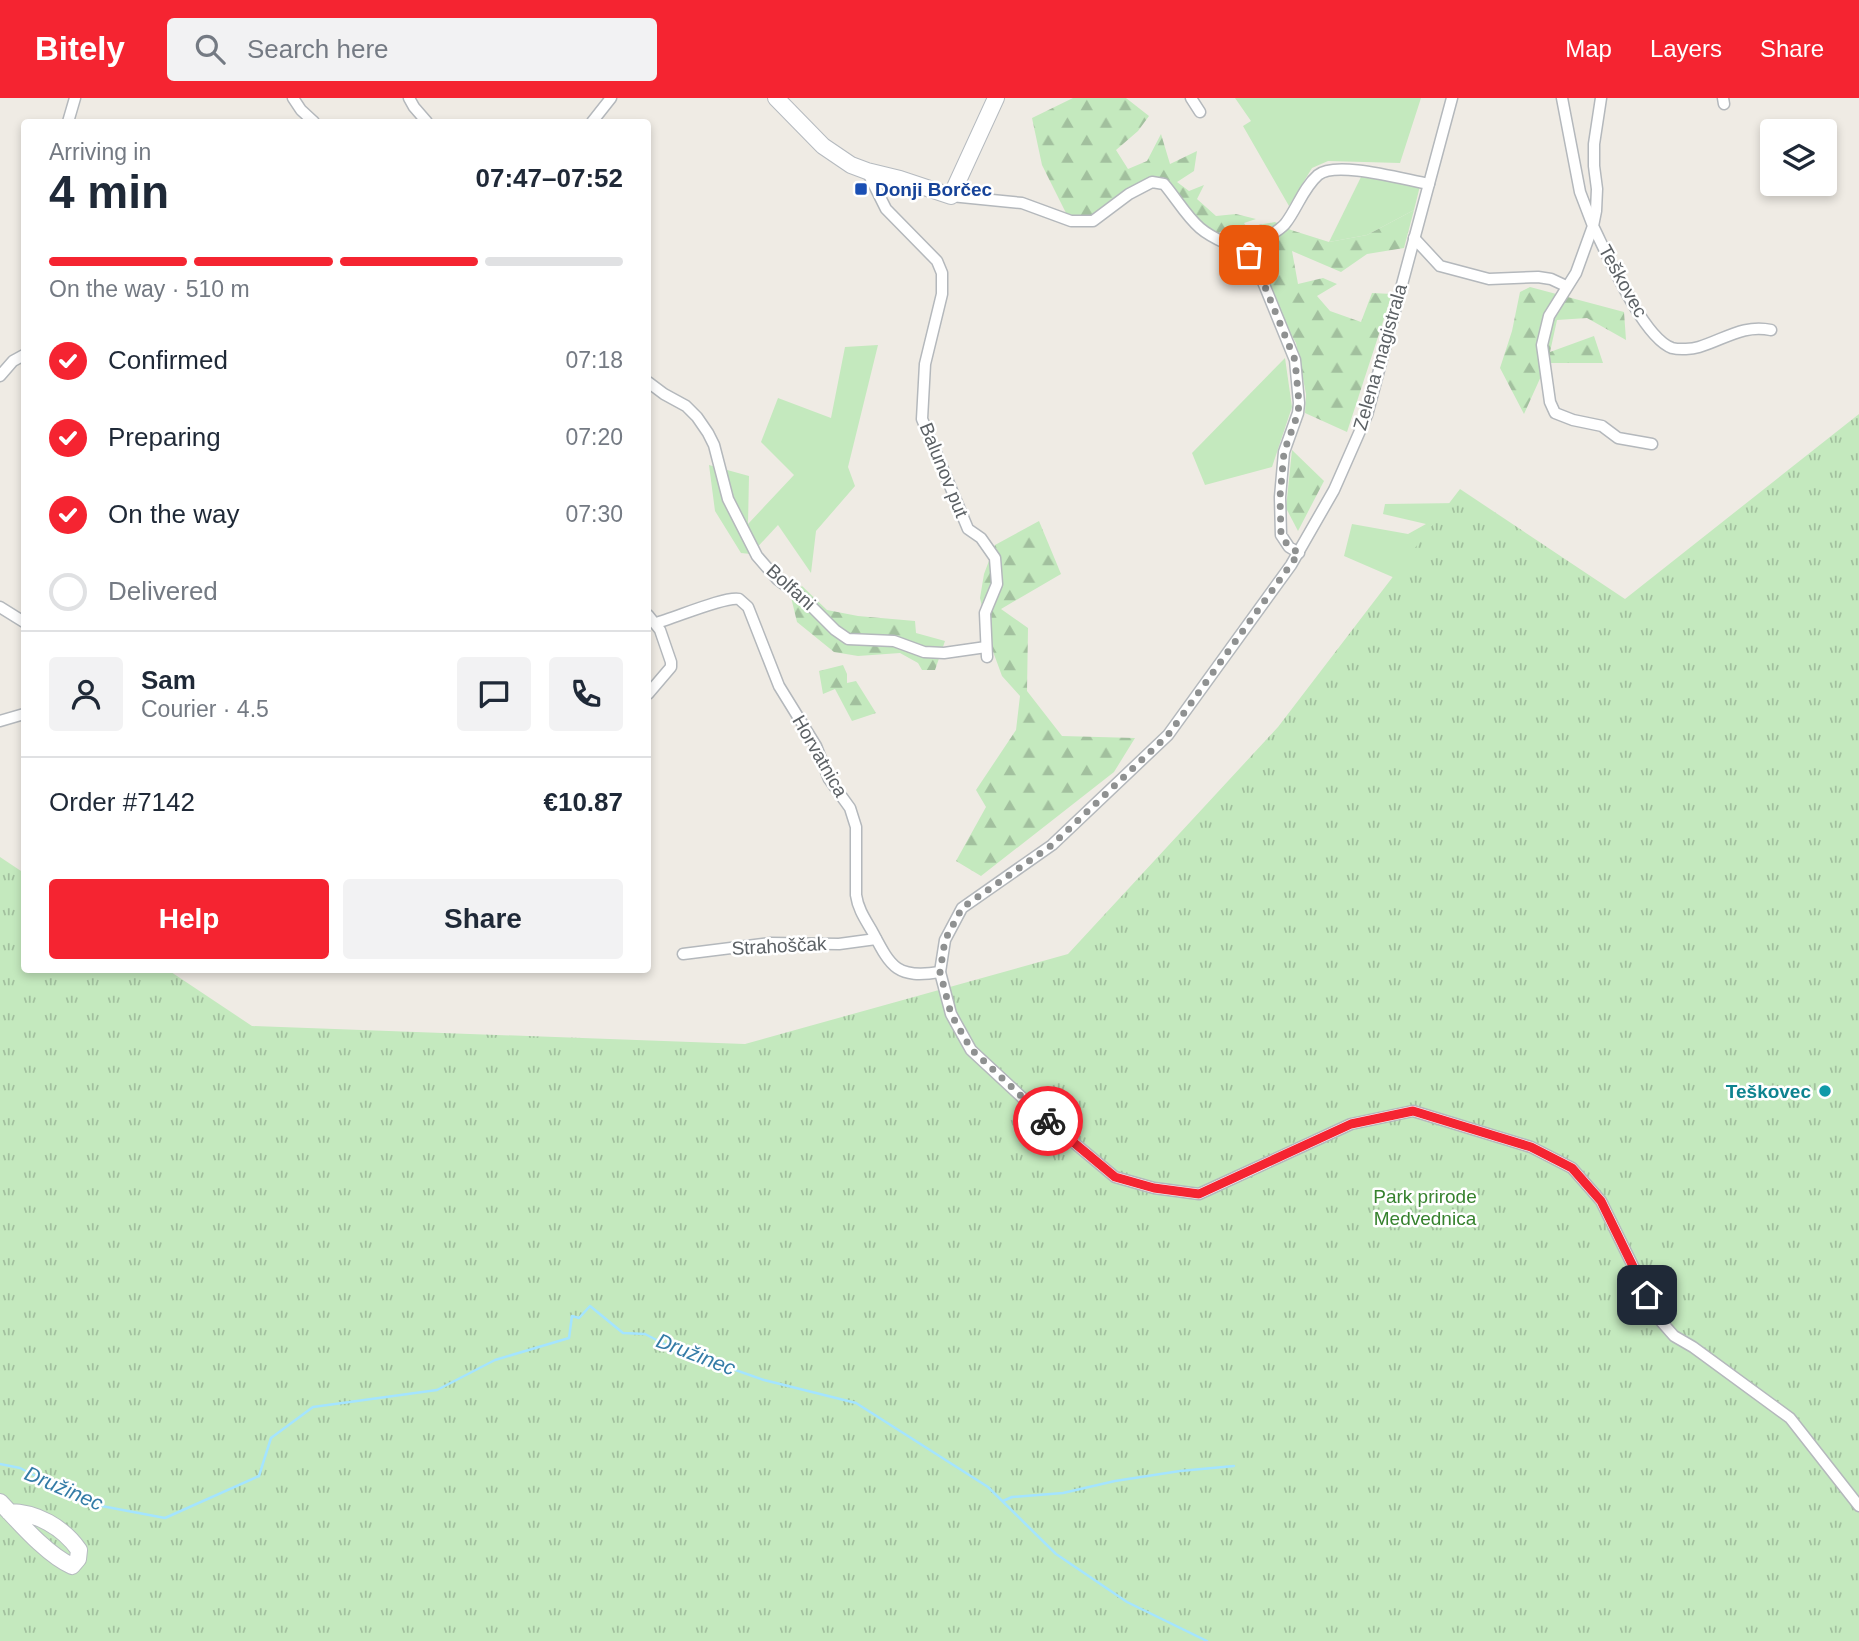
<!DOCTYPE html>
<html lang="en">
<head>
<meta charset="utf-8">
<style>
	body { margin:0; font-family:Arial,sans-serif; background:#f2f2f3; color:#1f2937; height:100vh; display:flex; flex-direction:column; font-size:26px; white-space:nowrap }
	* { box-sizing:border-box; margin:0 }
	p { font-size:23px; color:#747a83 }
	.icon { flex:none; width:38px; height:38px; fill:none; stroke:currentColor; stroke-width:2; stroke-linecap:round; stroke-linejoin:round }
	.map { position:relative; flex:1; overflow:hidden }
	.details { position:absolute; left:21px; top:21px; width:630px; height:854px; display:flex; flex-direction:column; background:#fff; border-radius:7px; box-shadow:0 4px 10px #0003 }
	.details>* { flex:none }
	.tools { position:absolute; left:1760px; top:21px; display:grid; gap:14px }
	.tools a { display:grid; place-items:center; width:77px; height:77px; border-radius:7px; background:#fff; box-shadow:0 4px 10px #0003; font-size:35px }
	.pin { position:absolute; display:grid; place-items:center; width:60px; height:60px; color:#fff; margin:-30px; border-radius:14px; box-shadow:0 4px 10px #0006 }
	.courier { position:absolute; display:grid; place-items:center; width:70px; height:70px; margin:-35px; border:5px solid #f52431; border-radius:50%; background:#fff; color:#222; box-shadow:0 2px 9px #0007 }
	.overview em { font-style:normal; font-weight:600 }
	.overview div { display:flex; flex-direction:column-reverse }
	.overview { display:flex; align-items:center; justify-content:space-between; height:119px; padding:0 28px }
	h1 { font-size:46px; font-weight:600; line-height:52px }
	.bar { display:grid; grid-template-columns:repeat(4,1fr); gap:10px 7px; align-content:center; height:84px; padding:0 28px }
	.bar i { height:9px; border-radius:5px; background:#e0e1e3 }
	.bar .on { background:#f52431 }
	.bar p { grid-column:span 4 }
	.line { display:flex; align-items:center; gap:18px; padding:0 28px; border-top:2px solid #e0e1e3 }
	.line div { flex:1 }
	.round { display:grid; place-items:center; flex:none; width:74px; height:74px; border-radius:7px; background:#f2f2f3 }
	ol { padding:0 28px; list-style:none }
	li { display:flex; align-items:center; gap:21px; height:77px }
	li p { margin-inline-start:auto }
	li .icon { padding:7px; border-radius:50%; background:#f52431; color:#fff; stroke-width:4 }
	li:last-child { color:#747a83 }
	li i { width:38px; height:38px; border:4px solid #e0e1e3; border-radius:50% }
	.cta { display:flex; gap:14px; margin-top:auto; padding:14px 28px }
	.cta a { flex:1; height:80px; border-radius:7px; background:#f52431; color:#fff; font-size:28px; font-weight:600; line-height:80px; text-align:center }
	.cta a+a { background:#f2f2f3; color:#1f2937 }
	header { display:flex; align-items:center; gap:42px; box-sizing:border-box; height:98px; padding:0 35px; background:#f52431; color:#fff }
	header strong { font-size:33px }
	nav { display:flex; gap:38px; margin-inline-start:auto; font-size:24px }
	.search { width:490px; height:63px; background:#f2f2f3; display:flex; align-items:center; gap:18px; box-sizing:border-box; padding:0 24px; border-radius:7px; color:#747a83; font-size:26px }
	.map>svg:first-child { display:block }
</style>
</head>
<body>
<header>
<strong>Bitely</strong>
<div class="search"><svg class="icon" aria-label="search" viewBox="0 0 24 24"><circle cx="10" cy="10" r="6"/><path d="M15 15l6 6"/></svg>Search here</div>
<nav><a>Map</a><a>Layers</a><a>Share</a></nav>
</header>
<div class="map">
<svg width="1859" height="1543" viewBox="0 0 1859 1543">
	<defs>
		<pattern id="forest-firs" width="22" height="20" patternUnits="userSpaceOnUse" patternTransform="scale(1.75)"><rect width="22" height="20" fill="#c4e9be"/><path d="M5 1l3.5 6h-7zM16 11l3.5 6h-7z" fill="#a2c09e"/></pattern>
		<pattern id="park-tufts" width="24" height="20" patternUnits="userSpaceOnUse" patternTransform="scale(1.75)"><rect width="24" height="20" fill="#c4e9be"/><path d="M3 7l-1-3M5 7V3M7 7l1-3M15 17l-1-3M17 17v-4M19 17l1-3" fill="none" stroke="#a2c09e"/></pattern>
	</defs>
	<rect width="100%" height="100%" fill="#efebe4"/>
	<g fill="#c4e9be">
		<path d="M1235,0H1421L1400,65L1328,63L1312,70L1289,108L1243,28L1251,23Z"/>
		<path d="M1361,79L1420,88L1414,112L1367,137L1329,144Z"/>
		<path d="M878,247L848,369L855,388L816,433L811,475L778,427L751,456L741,455L715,413L709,367L749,378L748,426L794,377L761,344L778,300L831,320L845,249Z"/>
		<path d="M1285,260L1292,309L1272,369L1205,387L1192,355Z"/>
		<path d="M1459,405L1411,487L1344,458L1352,426L1408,436L1426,426L1383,416L1385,406Z"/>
	</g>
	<g fill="url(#forest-firs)">
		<path d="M1073,0H1126L1149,18L1138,33L1116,52L1128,71L1147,63L1161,36L1170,66L1197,53L1194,73L1177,84L1189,93L1204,87L1197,101L1216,118L1236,116L1256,121L1244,125L1247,129L1275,124L1291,132L1329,144L1367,137L1414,112L1404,150L1367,156L1341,174L1292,153L1298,186L1323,180L1337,186L1317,198L1330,213L1361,224L1372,195L1392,196L1347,334L1305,315L1306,296L1296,245L1280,218L1268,185L1274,179L1261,167L1265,144L1240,140L1226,129L1218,136L1201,125L1163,79L1113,103L1091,118L1068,119L1042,67L1032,20Z"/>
		<path d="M1530,189L1624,214L1626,242L1587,220L1557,222L1550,254L1594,238L1603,265H1547L1524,316L1500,270L1512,233L1520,194Z"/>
		<path d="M1292,352L1324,383L1298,433L1286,410Z"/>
		<path d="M1039,423L1061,476L1001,511L1028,530L1027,593L1062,638L1135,640L1114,674L981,778L956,763L986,709L976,692L1016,632L1020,598L1002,578L991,548L980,500L984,476L995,447Z"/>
		<path d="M802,488L827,512L858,518L915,523L916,535L945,543L935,572H922L918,565L900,555L858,558L834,554L797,524L791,499Z"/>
		<path d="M843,567L847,576V585L856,583L876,615L852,623L835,591L823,596L819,573Z"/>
	</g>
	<path fill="url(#park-tufts)" d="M1859,316V1543H0V759L24,775V872H168L252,928L745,946L1068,856L1278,629L1460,391L1625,501Z"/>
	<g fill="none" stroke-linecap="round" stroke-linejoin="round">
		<g stroke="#a4e4ff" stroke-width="2.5">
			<path d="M0,1366L20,1370L91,1406L165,1420L259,1378L271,1340L313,1309L437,1292L495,1262L569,1240L572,1218L579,1220L590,1208L623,1235L645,1236L670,1249L764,1282L856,1305L988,1389L1056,1456L1127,1504L1207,1543"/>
			<path d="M1003,1403L1012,1399L1063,1395L1115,1383L1180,1373L1234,1368"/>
		</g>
		<g stroke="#b4b8bc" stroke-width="13">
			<g id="street">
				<path d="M293,0L301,12L314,24"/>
				<path d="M409,0L414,9L427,24"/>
				<path d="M1191,0L1200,14"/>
				<path d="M1452,0L1367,317L1334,392L1291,467L1168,637L1052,747L962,810L945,842L940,874L951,916L971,952L1042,1018L1115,1079L1154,1090L1199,1096L1351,1026L1413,1013L1531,1049L1572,1070L1601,1103L1659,1221L1674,1238L1693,1249L1790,1320L1859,1408"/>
				<path d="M1562,0L1580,94L1593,128L1576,175L1549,218L1542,247L1550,304L1555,315L1573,322L1602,328L1618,340L1652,346"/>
				<path d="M1601,0L1594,46V68L1597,91L1596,113L1593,128C1607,156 1643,240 1672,250C1680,252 1692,251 1699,249C1725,241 1744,226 1771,232"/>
				<path d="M1723,0L1724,6"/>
				<path d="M68,24L75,0"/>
				<path d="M592,24L611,0"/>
				<path d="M867,73L886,111L937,163L942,175V196L925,266L922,321L968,431L981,440L995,460L997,486L985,515L987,559"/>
				<path d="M951,98L1022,105L1071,123H1093L1129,96L1152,84L1164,86C1176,100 1186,118 1200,130C1216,144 1238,148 1254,162L1295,262L1299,305L1298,315L1284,354L1280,399L1281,437L1289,449L1299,455"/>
				<path d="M1414,140L1440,168L1489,181L1538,179L1551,181L1566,188"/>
				<path d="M1249,157C1252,153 1255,148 1259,145C1267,138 1278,134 1285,126C1297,111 1303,90 1318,77C1336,62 1405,82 1429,86"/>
				<path d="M0,278L13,263L24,257"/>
				<path d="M648,284L664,296L686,308L697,319L708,335L714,347L728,401L757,458L777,481L806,503L835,532L848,541L894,543L924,554L944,555L986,549"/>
				<path d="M0,509L24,524"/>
				<path d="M648,517L660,532L671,564V569L648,596"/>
				<path d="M656,525C675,520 725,498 739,501L748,509L779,588L816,648L829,681L850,710L856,729V797C858,811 865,821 872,833C891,869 896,881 940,874"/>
				<path d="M0,623L24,616"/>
				<path d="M683,856L771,845L839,846L876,841"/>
			</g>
		</g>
		<g stroke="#b5babf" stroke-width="18">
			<g id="secondary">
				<path d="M776,0L823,48L851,67L867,73L900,81L951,98L996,0"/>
				<path d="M0,1404C19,1424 47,1457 72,1468L78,1461L79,1452C63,1429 36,1414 9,1414"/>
			</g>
		</g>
		<use href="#street" stroke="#fff" stroke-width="10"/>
		<use href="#secondary" stroke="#fff" stroke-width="16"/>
	</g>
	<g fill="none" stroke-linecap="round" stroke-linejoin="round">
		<path stroke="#8f9191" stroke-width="7" stroke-dasharray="0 12.6" d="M1048,1023L971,951L951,916L940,874L945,842L962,810L1052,747L1168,637L1299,455L1289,449L1281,437L1280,399L1284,354L1298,315L1299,305L1295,262L1254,162L1249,157"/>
		<path stroke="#f52431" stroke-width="9" d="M1048,1023L1115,1079L1154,1090L1199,1096L1351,1026L1413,1013L1531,1049L1572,1070L1601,1103L1647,1197"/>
	</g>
	<rect fill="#1a4fb4" stroke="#fff" stroke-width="2.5" x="854" y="84" width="14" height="14" rx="3.5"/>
	<circle fill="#0f9aa8" stroke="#fff" stroke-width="2.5" cx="1825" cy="993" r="7"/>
	<g text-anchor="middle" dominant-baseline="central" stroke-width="5" stroke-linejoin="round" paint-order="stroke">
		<g font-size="19" font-weight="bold" fill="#164399" stroke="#fff" text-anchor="start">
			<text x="875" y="91">Donji Borčec</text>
		</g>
		<g font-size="19" fill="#5c6165" stroke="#fff">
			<text transform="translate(1623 183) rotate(61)">Teškovec</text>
			<text transform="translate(1380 259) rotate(-74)">Zelena magistrala</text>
			<text transform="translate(944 372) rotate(68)">Balunov put</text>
			<text transform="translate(791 489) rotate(42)">Bolfani</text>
			<text transform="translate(820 658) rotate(60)">Horvatnica</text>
			<text transform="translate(779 848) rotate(-3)">Strahoščak</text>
		</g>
		<g font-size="19" font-weight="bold" fill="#0d838f" stroke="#fff" text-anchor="end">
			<text x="1811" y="993">Teškovec</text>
		</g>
		<g font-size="19" fill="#36822e" stroke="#fff">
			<text x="1425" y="1098">Park prirode<tspan x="1425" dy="22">Medvednica</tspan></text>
		</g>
		<g font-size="21" font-style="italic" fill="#347ca7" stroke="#fff">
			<text transform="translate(696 1256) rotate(21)">Družinec</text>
			<text transform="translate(64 1390) rotate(23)">Družinec</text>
		</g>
	</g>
</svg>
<div class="tools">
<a><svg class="icon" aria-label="layers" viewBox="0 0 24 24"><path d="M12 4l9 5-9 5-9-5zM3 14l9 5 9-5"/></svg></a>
</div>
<div class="pin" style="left:1249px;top:157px;background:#ea580c"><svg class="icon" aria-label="bag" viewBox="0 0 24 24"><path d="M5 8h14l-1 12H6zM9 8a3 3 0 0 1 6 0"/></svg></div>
<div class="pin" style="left:1647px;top:1197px;background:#1f2937"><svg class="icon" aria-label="home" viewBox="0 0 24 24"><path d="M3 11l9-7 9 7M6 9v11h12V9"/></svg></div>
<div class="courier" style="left:1048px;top:1023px"><svg class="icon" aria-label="bike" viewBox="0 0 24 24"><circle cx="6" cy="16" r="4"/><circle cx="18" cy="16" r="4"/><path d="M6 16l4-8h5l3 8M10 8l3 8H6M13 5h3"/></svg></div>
<section class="details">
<div class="overview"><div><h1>4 min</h1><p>Arriving in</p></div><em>07:47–07:52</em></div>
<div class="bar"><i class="on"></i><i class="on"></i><i class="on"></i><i></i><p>On the way · 510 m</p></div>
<ol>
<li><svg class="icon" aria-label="check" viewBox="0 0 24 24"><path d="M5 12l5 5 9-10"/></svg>Confirmed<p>07:18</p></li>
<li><svg class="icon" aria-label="check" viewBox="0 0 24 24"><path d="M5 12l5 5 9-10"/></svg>Preparing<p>07:20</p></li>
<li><svg class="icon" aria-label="check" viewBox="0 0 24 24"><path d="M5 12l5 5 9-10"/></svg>On the way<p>07:30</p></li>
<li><i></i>Delivered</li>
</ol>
<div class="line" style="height:126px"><a class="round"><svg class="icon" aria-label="person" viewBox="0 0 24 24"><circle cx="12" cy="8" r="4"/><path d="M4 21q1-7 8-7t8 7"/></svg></a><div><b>Sam</b><p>Courier · 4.5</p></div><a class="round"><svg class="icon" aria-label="chat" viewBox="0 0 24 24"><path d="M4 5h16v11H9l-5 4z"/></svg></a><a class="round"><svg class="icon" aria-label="phone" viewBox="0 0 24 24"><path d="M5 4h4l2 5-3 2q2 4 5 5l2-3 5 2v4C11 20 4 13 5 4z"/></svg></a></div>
<div class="line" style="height:91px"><div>Order #7142</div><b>€10.87</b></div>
<div class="cta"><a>Help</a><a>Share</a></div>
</section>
</div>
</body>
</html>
